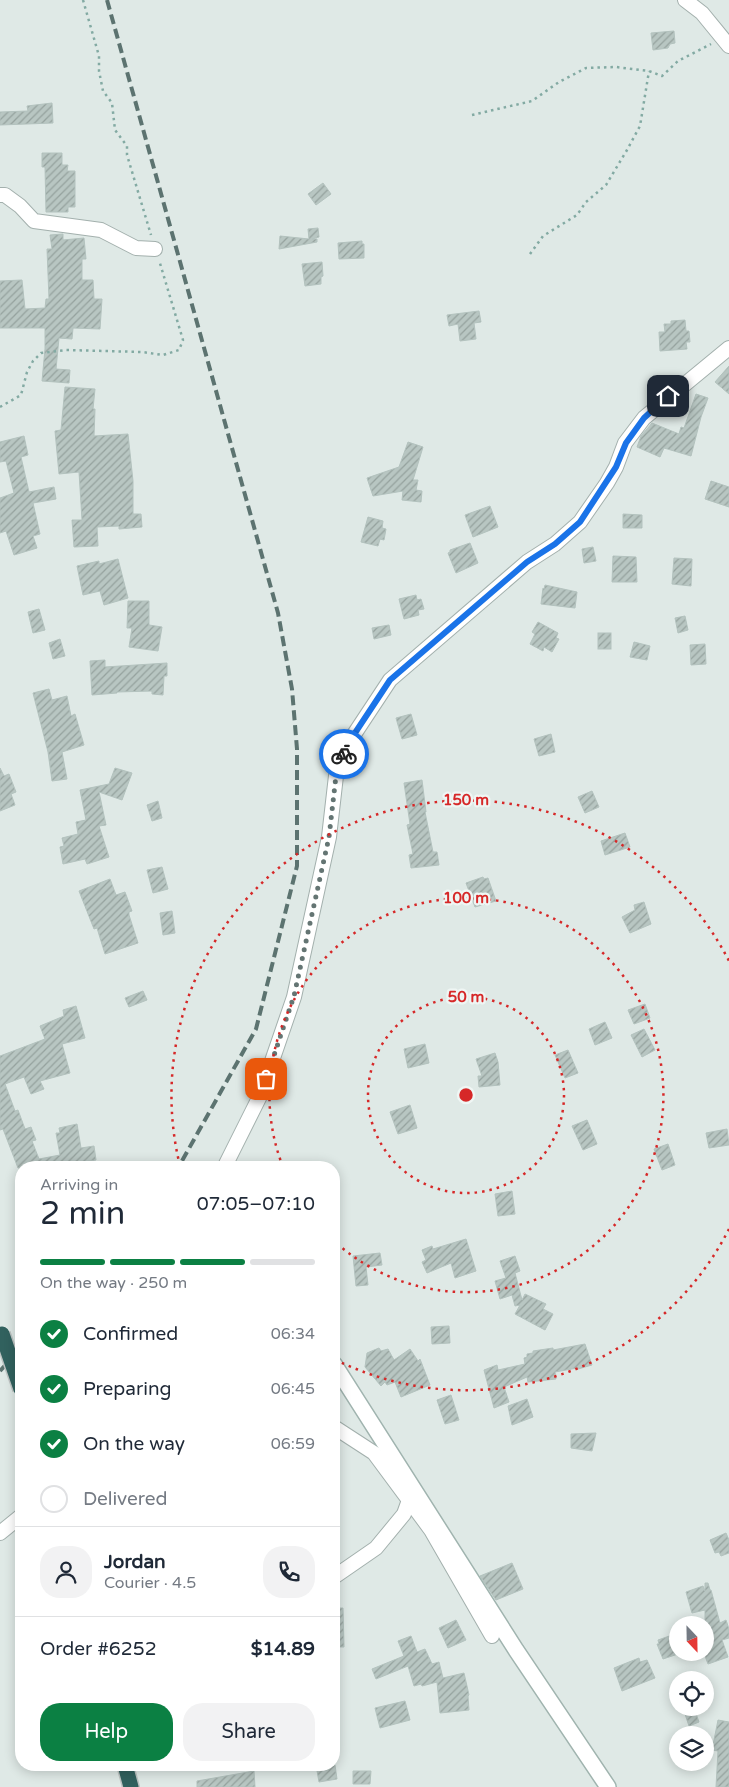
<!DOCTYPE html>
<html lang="en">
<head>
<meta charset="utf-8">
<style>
	body { margin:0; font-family:"Varela Round",sans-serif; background:#f2f2f3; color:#1f2937; height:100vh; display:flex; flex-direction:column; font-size:19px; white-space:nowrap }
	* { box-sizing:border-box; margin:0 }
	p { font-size:16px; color:#747a83 }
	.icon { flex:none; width:28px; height:28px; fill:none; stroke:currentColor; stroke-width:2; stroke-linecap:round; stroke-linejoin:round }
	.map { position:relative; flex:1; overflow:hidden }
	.panel { position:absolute; left:15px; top:1161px; width:325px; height:610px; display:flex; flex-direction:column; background:#fff; border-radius:20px; box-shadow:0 2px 12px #0003 }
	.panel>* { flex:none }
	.needle { width:32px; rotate:158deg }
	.fabs { position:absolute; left:669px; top:1616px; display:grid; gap:10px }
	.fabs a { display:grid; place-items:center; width:45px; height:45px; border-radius:50%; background:#fff; box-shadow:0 2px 12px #0003; font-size:25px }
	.pin { position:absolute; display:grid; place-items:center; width:42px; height:42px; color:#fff; margin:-21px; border-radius:10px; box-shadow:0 2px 8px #0006 }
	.courier { position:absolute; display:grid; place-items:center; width:50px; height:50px; margin:-25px; border:4px solid #1a73e8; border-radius:50%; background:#fff; color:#222; box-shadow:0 1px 6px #0007 }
	.overview em { font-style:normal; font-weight:600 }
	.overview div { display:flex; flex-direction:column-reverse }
	.overview { display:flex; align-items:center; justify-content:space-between; height:85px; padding:0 25px }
	h1 { font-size:32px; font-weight:600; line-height:38px }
	.bar { display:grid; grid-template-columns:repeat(4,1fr); gap:8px 5px; align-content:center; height:60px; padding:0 25px }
	.bar i { height:6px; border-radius:4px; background:#e0e1e3 }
	.bar .active { background:#0b8043 }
	.bar p { grid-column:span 4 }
	.line { display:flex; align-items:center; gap:12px; padding:0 25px; border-top:1px solid #e0e1e3 }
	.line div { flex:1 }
	.round { display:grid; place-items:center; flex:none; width:52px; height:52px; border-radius:20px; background:#f2f2f3 }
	ol { padding:0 25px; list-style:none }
	li { display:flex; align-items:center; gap:15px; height:55px }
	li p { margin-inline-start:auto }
	li .icon { padding:5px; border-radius:50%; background:#0b8043; color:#fff; stroke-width:4 }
	li:last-child { color:#747a83 }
	li i { width:28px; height:28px; border:2px solid #e0e1e3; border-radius:50% }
	.button { display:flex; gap:10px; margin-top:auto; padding:10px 25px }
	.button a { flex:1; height:58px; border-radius:20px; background:#0b8043; color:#fff; font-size:20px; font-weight:600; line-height:58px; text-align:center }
	.button a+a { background:#f2f2f3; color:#1f2937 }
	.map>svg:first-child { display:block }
</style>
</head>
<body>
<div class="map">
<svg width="729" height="1787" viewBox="0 0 729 1787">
	<defs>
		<pattern id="building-hatch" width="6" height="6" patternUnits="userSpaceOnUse" patternTransform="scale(1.25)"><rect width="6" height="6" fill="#b8c6c2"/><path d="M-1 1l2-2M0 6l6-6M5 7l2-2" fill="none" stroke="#95a29e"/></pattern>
	</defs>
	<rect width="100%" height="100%" fill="#dfe9e6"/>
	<g fill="url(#building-hatch)" stroke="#b3c2be">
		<path d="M674,31L675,43L670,44L668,48L653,50L651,33Z"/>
		<path d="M52,103L53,123L0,125V112L28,111L27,106Z"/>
		<path d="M42,153H62V165H68L67,171H75V207H68V212H46L45,167H42Z"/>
		<path d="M323,183L331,194L316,205L308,194Z"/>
		<path d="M318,228L319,237L312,239H317V242L279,249L280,236L309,239L308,229Z"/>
		<path d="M63,234V240L84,238L86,259H82V280H93L94,299H102L100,329L73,328L72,339L59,338L56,369L70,370L69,383L42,381L45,349V328H0V281L22,280L25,309L45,308L46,299H49L47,249H52L50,235Z"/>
		<path d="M362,241V244H364V258L339,259L338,243Z"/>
		<path d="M322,262L323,276L321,277V284L305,286L302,264Z"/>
		<path d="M479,311L481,322L474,323L476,339L460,341L458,324L449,326L447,315Z"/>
		<path d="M685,320L686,331H689L690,342H686L687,349L660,351L659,332H665L664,324H671V321Z"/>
		<path d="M729,366V394L715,382Z"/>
		<path d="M65,387L95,389L93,409H95L94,436L128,434L133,481V514H141L142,527L119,529V526L97,527L98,546L74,547L72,520H82L79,472L59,474L55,431L61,430Z"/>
		<path d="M696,394L708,398L701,417L691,456L664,448L660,457L637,447L641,436L652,423L679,434L681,427L684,428Z"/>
		<path d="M24,436L28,455L21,457L29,492L54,487L56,499L33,503L40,534L33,536L37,548L14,555L6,531L0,533V498L14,493L6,461L0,462V442Z"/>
		<path d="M408,442L423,447L413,480H418L416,490L422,491L421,502L402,500L403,491L373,496L367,478L399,467Z"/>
		<path d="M711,481L729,487V507L705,499Z"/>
		<path d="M490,506L498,527L473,537L465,515Z"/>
		<path d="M623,514L642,515V528H623Z"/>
		<path d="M368,517L383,521L382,528L386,529L384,540L380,539L378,546L361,542Z"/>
		<path d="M470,543L478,563L456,573L448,553L450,552V550Z"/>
		<path d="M593,547L596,561L584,563L582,549Z"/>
		<path d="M613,556L636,557L637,582H612Z"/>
		<path d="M674,558L692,559L691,586L672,584Z"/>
		<path d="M118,559L128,598L104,605L100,591L83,595L77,566L99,561V564Z"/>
		<path d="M545,585L577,592L575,608L541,604L543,588L544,589Z"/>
		<path d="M416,595L417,600L421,599L424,609L418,610L419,615L404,619L399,599Z"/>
		<path d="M128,601H149V625L162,627L158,651L129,647L132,628H127Z"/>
		<path d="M39,609L45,630L33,633L28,612Z"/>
		<path d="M685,616L688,630L678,633L675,618Z"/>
		<path d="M538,622L558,633L556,638L559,639L552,652L544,647L543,651L530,644L535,634L532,632Z"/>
		<path d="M389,625L391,635L374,639L372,628Z"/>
		<rect x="598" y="633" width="13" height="16"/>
		<path d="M60,639L65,656L53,659L49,643Z"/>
		<path d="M634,642L650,646L647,660L630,657Z"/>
		<path d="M705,644L706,664L691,665L690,645Z"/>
		<path d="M105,660V667L167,663V676H164L163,695L152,694V691L117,692V693L92,695L90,661Z"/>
		<path d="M49,689L52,700L67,696L71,716L75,714L84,745L62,752L67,779L52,781L48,752L33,693Z"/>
		<path d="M411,714L417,735L402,739L396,718Z"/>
		<path d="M551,734L555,752L539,756L534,739Z"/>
		<path d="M0,768L4,776L9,774L16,792L11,794L15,805L0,811Z"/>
		<path d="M115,768L132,773L122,800L99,792L106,825L99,826L109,857L87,864L85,859L63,864L60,847L64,846L62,838L78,834L76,822L86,820L80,790L109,784Z"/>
		<path d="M422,780L426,812H425L433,852H437L439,865L411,868L409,855L413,854L407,825L410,824L404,783Z"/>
		<path d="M592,791L599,807L585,813L578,797Z"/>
		<path d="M158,801L162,818L152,821L147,805Z"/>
		<path d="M625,833L630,847L605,855L601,841Z"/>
		<path d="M162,867L168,889L153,893L147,870Z"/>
		<path d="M483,877L484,879L488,878L496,901L475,907L466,883Z"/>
		<path d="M110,879L116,895L125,892L132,911L129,912V915L138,943L105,954L97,928L94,929L79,891Z"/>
		<path d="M644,902L651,924L630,933L622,917L635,910L634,905Z"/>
		<path d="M172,911L175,933L163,935L160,913Z"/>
		<path d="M143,991L147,1000L129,1007L125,998Z"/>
		<path d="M645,1004L650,1018L634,1024L628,1010Z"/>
		<path d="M76,1006L85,1038L62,1044L70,1073L40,1081L44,1089L31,1094L24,1077L5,1084L15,1111L18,1110L25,1129L31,1127L36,1140L32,1141L39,1159L60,1155L56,1133H60L59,1128L77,1124L81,1148L94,1146L96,1160L83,1162L84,1168H18L3,1129L0,1130V1056L45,1039L40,1026L64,1016L63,1010Z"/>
		<path d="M605,1022L612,1038L595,1045L589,1029Z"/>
		<path d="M644,1029L655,1050L642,1057L631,1035Z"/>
		<path d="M425,1044L429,1063L408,1068L404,1049Z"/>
		<path d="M568,1050L578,1073L565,1078L555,1055Z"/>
		<path d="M495,1053L498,1062L500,1085L479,1087L478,1076H482L476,1059Z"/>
		<path d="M410,1105L417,1128L398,1134L390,1112Z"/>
		<path d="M587,1120L597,1144L583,1150L572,1126Z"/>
		<path d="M727,1129L729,1145L709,1148L706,1133Z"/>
		<path d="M668,1144L675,1165L662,1170L654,1149Z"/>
		<path d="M512,1191L515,1214L498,1216L495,1194Z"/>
		<path d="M466,1239L476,1271L455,1278L451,1263L427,1273L422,1262L426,1260L422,1250L432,1246L433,1249Z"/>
		<path d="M380,1253L382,1265L366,1267L368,1285L356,1286L353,1256Z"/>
		<path d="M515,1256L520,1271L515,1273L522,1300L525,1294L546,1304L543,1309L553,1314L545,1330L515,1314L520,1305L515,1306L512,1295L500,1299L495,1281L506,1278L500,1261Z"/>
		<path d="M449,1326L450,1343L432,1344L431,1327Z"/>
		<path d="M585,1344L592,1365L578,1369L577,1368L555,1372L556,1379L528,1382L527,1377L504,1387L509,1402L494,1408L484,1370L497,1365L498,1370L525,1364L524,1358L527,1357V1354L533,1353V1351L553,1348V1350Z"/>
		<path d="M379,1348L381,1351L388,1349L394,1360L410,1349L418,1361L420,1359L430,1385L401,1397L395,1382L387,1385L385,1382L381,1386L365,1367L367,1353Z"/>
		<path d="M451,1395L459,1420L445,1424L437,1400Z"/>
		<path d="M527,1399L533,1417L512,1425L508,1406Z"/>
		<path d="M596,1433L592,1451L571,1448V1434Z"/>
		<path d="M726,1533L729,1540V1553L721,1556L719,1552L715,1553L710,1540Z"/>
		<path d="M512,1563L523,1589L496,1600L480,1576Z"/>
		<path d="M705,1583H708L710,1590H711L720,1623L726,1620L729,1629V1638L722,1640L728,1657L708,1664L705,1656V1610L692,1613L686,1592L703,1586L705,1591Z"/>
		<path d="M334,1608H343L344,1647H334Z"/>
		<path d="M456,1620L466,1640L448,1648L439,1628Z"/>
		<path d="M678,1633V1654L663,1659L657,1644H659L658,1640Z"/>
		<path d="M411,1636L417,1652L425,1649L432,1664L439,1662L443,1678L464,1673L469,1695L468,1696L469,1710L440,1713L437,1682L422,1686L421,1684L414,1686L408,1666L376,1679L372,1669L404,1656L398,1641Z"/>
		<path d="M639,1658L640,1662L647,1660L655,1678L622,1691L614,1668Z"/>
		<path d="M405,1701L410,1720L380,1728L375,1708Z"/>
		<path d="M683,1708H694L699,1722L689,1726Z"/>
		<path d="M718,1720L729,1722V1787H716L718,1751L712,1750Z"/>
		<path d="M316,1765H335L337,1779L319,1782Z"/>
		<path d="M254,1771L255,1787H197V1781Z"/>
		<path d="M353,1771H371L370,1784H353Z"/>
	</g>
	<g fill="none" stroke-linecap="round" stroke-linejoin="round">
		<g stroke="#a3b0ad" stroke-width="16">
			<g id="street">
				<path d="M685,0L702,13L729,46"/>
				<path d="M0,195H5L20,206L34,221L101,230L136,248L155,249"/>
				<path d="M224,1168L260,1096L294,997L329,837L337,767L353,736L390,680L527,562L555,544L580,522L607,483L616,467L625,443L644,418L729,348"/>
				<path d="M334,1427L374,1453L431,1530L492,1636"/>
				<path d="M0,1533L21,1516"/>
				<path d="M334,1577L376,1548L404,1514L409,1500"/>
			</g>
		</g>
		<g stroke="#a0b4af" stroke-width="18">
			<path id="secondary" d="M334,1364L516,1650L608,1787"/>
		</g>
		<g stroke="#bdc3c2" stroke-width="18">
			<path id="highway" d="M125,1765L131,1787"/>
		</g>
		<g stroke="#83aaa3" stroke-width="2.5" stroke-dasharray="2.5 4" stroke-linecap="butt">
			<path d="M83,0L99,56V71L103,91L112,103L115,130L127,146V155L151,235"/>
			<path d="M472,115L532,101L559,82L586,68L616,67L649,71L662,76L678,61L711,44"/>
			<path d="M530,254L543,236L577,215L586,202L606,185L627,150L640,126L649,71"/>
			<path d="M0,407L21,395L27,372L33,361L41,353L66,350L142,352L163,355L179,350L183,340L159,260"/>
		</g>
		<use href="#street" stroke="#fff" stroke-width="14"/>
		<use href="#secondary" stroke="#fff" stroke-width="15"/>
		<use href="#highway" stroke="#31615e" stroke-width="15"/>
		<g stroke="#5c7370" stroke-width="4" stroke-dasharray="10 5" stroke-linecap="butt">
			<path d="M107,0L278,613L292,689L297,749V866L256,1029L178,1168"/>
			<path d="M0,1371L21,1348"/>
		</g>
		<g stroke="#bdc3c2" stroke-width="18" stroke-linecap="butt">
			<path id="highway-bridge" d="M2,1334L21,1389"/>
		</g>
		<use href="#highway-bridge" stroke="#31615e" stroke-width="15"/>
	</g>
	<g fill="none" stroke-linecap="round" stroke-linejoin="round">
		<path stroke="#647573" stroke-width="5" stroke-dasharray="0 9" d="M266,1079L294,996L329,837L337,767L344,754"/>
		<path stroke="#1a73e8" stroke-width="6" d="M344,754L353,736L390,680L527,562L555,544L580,522L616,467L626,443L644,418L668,396"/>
	</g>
	<g fill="none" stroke="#d62828" stroke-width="2.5" stroke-dasharray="2.5 5">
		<circle cx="466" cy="1095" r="98"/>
		<path d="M283 1167A197 197 0 1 1 334 1241"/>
		<path d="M729 1229A295 295 0 0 1 334 1359M180 1166A295 295 0 0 1 729 961"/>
	</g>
	<circle cx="466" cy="1095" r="8" fill="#d62828" stroke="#eff6f4" stroke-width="2.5"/>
	<g font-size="15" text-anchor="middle" font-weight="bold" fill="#d62828" stroke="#eff6f4" stroke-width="4.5" stroke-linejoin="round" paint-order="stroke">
		<text x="466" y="805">150 m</text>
		<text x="466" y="903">100 m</text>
		<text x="466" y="1002">50 m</text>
	</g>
</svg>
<div class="fabs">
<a><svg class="needle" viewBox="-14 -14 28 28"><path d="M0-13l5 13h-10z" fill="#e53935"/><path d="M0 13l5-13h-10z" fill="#747a83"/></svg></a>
<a><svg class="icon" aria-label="locate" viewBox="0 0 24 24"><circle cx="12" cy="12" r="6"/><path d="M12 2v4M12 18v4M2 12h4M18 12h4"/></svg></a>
<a><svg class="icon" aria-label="layers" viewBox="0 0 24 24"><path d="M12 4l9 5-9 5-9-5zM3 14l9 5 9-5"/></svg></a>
</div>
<div class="pin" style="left:266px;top:1079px;background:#ea580c"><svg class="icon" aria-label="bag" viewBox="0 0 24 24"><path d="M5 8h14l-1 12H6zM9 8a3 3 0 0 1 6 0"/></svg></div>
<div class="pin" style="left:668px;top:396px;background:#1f2937"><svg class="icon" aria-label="home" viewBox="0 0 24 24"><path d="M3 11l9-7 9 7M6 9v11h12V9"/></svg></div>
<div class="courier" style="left:344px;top:754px"><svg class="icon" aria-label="bike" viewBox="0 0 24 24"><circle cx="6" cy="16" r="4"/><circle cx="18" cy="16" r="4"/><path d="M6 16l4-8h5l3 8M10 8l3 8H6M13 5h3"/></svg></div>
<section class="panel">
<div class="overview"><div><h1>2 min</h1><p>Arriving in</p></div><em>07:05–07:10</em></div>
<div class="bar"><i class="active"></i><i class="active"></i><i class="active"></i><i></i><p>On the way · 250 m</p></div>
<ol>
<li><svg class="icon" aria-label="check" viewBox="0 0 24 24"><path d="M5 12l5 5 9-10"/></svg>Confirmed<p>06:34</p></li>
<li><svg class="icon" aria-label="check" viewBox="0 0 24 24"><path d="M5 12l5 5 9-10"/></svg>Preparing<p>06:45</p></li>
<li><svg class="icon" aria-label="check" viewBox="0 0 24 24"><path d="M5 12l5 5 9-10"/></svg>On the way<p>06:59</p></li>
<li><i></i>Delivered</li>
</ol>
<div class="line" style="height:90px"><a class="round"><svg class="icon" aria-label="person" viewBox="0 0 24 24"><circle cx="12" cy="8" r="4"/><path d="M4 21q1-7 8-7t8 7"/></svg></a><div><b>Jordan</b><p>Courier · 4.5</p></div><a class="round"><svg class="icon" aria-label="phone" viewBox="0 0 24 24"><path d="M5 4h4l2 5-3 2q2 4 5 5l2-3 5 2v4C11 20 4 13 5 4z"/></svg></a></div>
<div class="line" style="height:65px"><div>Order #6252</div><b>$14.89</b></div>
<div class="button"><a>Help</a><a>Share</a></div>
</section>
</div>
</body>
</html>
